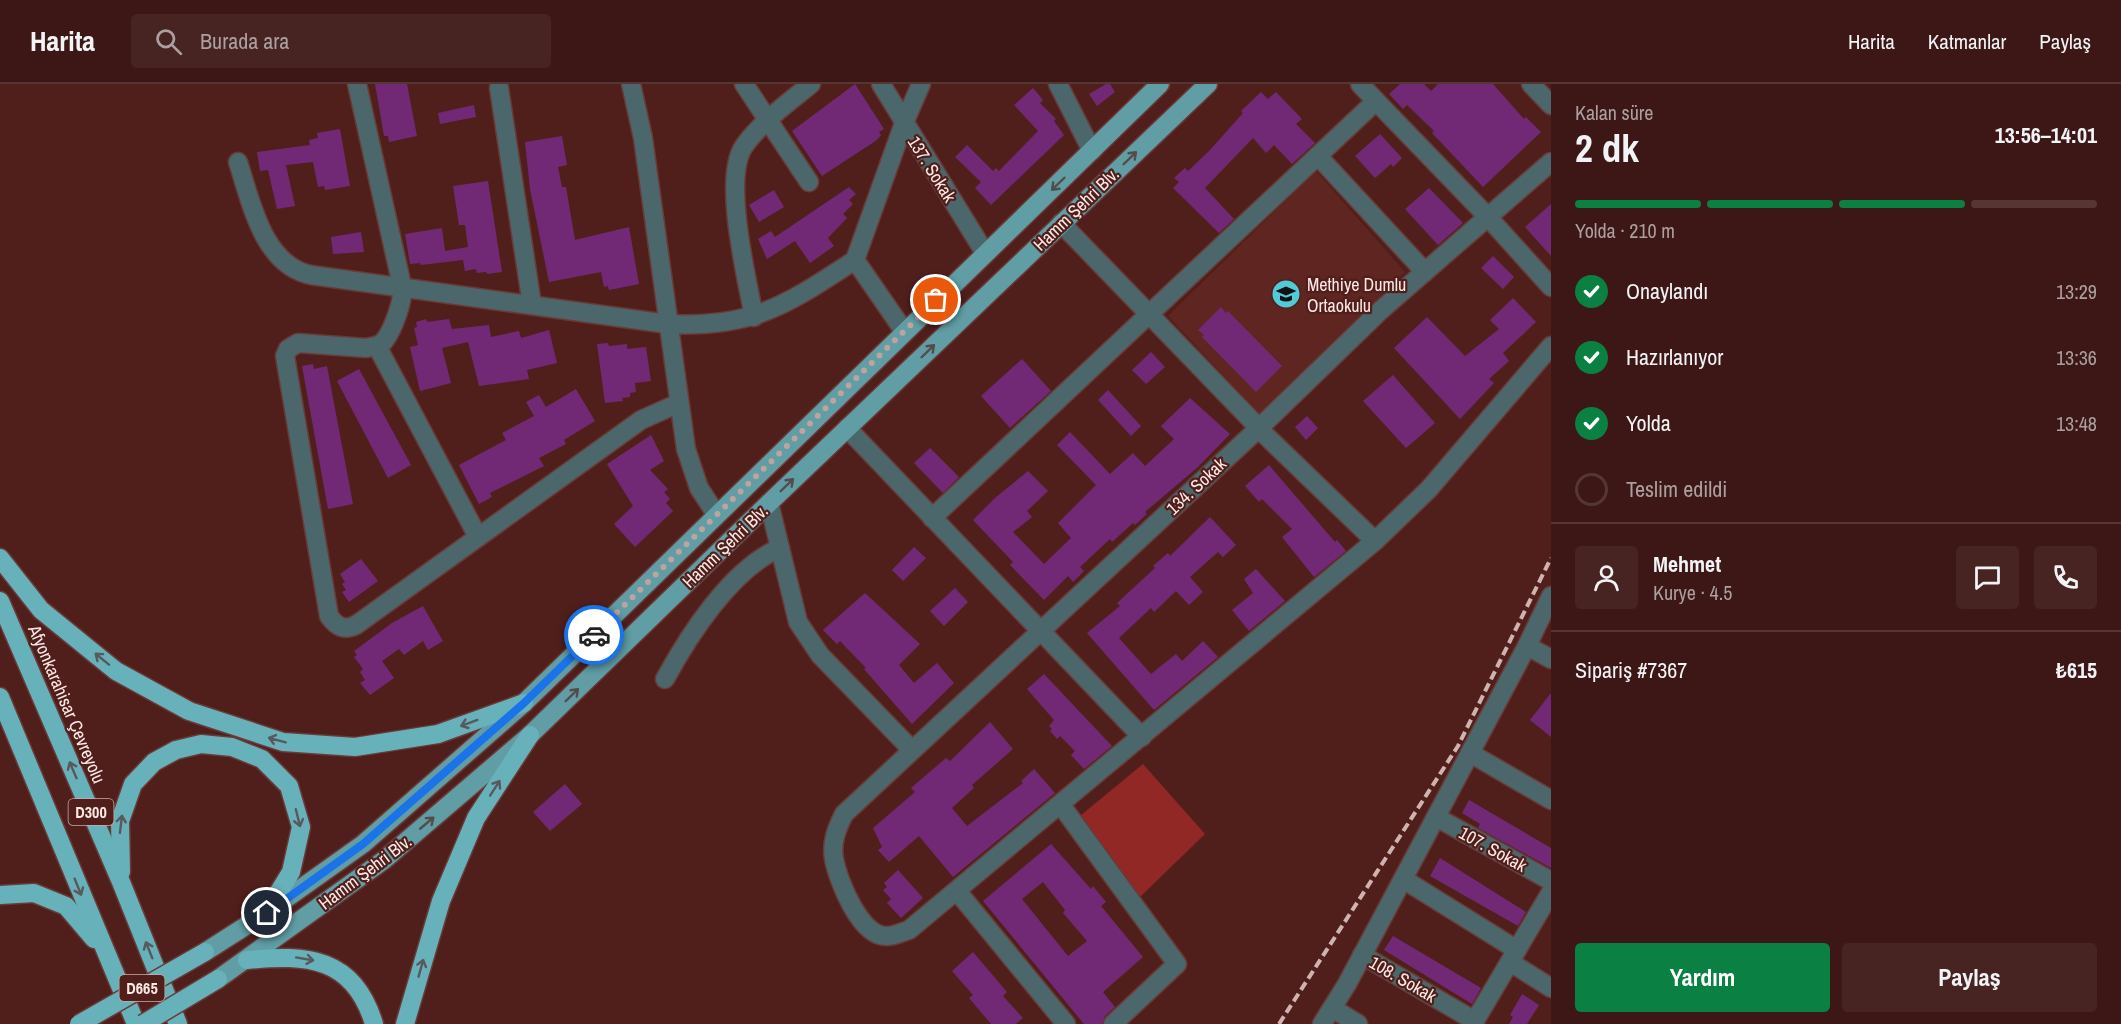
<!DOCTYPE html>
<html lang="tr">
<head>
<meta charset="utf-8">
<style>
	body { margin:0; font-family:"Archivo Narrow",sans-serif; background:#472422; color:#f1f3f6; height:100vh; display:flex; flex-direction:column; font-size:22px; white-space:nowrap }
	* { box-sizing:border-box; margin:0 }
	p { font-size:20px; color:#ac9fa0 }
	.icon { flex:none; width:33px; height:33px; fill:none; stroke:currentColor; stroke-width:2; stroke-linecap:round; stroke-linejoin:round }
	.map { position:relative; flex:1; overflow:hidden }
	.panel { display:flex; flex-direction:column; background:#3c1715; width:570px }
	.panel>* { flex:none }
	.pin { position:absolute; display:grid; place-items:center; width:51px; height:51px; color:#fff; margin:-26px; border:3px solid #fff; border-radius:50%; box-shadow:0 2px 6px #0007 }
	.courier { position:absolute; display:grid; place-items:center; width:60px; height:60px; margin:-30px; border:4px solid #1a73e8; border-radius:50%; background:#fff; color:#222; box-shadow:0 2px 8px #0007 }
	.overview em { font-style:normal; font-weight:700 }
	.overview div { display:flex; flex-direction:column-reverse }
	.overview { display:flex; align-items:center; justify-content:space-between; height:102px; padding:0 24px }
	h1 { font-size:39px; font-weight:700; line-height:45px }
	.bar { display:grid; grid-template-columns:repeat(4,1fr); gap:9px 6px; align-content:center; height:72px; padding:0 24px }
	.bar i { height:8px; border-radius:4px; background:#553634 }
	.bar .current { background:#0b8043 }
	.bar p { grid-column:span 4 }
	.line { display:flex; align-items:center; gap:15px; padding:0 24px; border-top:2px solid #553634 }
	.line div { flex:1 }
	.round { display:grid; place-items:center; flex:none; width:63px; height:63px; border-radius:6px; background:#472422 }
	ol { padding:0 24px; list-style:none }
	li { display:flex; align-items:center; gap:18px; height:66px }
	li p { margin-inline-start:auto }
	li .icon { padding:6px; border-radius:50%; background:#0b8043; color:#fff; stroke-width:4 }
	li:last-child { color:#ac9fa0 }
	li i { width:33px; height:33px; border:3px solid #553634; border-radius:50% }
	.primary-button { display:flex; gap:12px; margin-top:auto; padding:12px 24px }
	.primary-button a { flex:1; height:69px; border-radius:6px; background:#0b8043; color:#fff; font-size:24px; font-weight:700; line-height:69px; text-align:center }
	.primary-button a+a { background:#472422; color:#f1f3f6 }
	header { display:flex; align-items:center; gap:36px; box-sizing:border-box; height:84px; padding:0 30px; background:#3c1715; border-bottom:2px solid #553634 }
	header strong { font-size:28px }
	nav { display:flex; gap:33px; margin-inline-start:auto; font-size:21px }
	.search { width:420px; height:54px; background:#472422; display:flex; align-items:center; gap:15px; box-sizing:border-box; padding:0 21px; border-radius:6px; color:#ac9fa0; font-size:22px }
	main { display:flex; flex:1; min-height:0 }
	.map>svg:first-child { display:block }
</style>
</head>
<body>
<header>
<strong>Harita</strong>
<div class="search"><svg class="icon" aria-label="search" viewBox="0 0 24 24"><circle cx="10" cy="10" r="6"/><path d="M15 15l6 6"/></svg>Burada ara</div>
<nav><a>Harita</a><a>Katmanlar</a><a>Paylaş</a></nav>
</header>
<main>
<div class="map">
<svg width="1551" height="940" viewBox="0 0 1551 940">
	<rect width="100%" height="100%" fill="#501f1c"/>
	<path fill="#5e2521" d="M1316,87L1405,188L1259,330L1168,232Z"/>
	<path fill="#912826" d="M1143,680L1205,750L1140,813L1080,732Z"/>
	<g fill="#722975" fill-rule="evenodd">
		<path d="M375,0H407L417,52L389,58L388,52H384Z"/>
		<path d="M855,0L884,45L879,48L881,51L877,56L822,92L792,47Z"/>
		<path d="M1106,0H1110L1115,8L1097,22L1089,10Z"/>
		<path d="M1400,0H1424L1431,7L1438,0H1493L1524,35L1526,33L1541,48L1483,103L1432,49L1434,47L1407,21L1403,25L1389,10Z"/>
		<path d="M1033,4L1043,16L1040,19L1056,35L1054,37L1064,51L991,121L975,104L981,98L955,73L967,61L993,87L996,84L999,87L1038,47L1014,21Z"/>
		<path d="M1261,8L1268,15L1276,8L1302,35L1296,40L1315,59L1292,80L1274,61L1266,69L1253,54L1205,104L1234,135L1219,149L1173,104L1179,98L1174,94L1185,84L1188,87L1209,67L1243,29L1241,27Z"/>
		<path d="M474,21L476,33L440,40L438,29Z"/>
		<path d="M340,45L350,102L325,106L324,102L318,103L313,78L286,81L295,122L277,125L268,86L260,87L257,68L310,61L309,56L318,54L317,49Z"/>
		<path d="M1380,50L1402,74L1393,83L1391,80L1375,94L1355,72Z"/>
		<path d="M562,52L567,81L558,83L562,103H566L575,156L629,143L639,200L609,206L608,202L604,203L601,188L549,198L530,105L525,58Z"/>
		<path d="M488,97L502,188L487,190L486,188L477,189L476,185L465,187L463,176L421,181L420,179L410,180L405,150L442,144L445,167L468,163L465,141H459L453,102Z"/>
		<path d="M849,103L856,110L849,116L853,120L843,130L847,134L828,154L834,162L810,179L795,157L767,175L758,155L771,147L775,153Z"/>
		<path d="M1429,104L1463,139L1438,161L1405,125Z"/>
		<path d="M774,106L784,123L759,138L749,121Z"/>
		<path d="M1551,120V172L1525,143Z"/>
		<path d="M361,148L364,168L333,170L331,153Z"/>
		<path d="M1493,172L1514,193L1503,205L1481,184Z"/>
		<path d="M1513,214L1536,238L1503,269L1509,277L1489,295L1494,299L1460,335L1394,264L1427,233L1465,272L1499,245L1490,236Z"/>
		<path d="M1221,223L1226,229L1228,227L1282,282L1256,308L1202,253L1204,251L1198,246Z"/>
		<path d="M426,235L427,238L449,235L452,245L489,241L491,253L519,247L521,254L549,246L557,279L527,286L529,295L479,302L468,258L442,264L451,299L420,307L410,263L418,261L414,244L417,243L416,238Z"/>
		<path d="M608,259L609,262L627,260V265L646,263L651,297L635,299L636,308L630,309V313L622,314L623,317L605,319L597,260Z"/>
		<path d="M1151,268L1165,283L1146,300L1132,286Z"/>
		<path d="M1022,275L1051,307L1010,344L981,312Z"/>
		<path d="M313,280L314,285L327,282L353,420L328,425L302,282Z"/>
		<path d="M359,285L411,381L388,394L337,297Z"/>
		<path d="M1393,291L1435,339L1406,364L1363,317Z"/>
		<path d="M576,305L595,337L564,356L566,360L539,374L544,382L490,409L492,413L479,420L459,381L506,356L502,349L534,332L526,318L539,311L546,323Z"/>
		<path d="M1108,306L1141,342L1131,352L1098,316Z"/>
		<path d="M1190,314L1230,350L1198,383L1145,428L1147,430L1135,441L1133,439L1112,458L1110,455L1080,483L1084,487L1073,498L1068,492L1044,516L1010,481L1013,478L973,436L995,414L1028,387L1048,407L1027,427L1032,433L1013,448L1044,480L1071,454L1058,439L1096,401L1057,361L1070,348L1110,390L1133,369L1145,382L1174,355L1161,342Z"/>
		<path d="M1307,332L1318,344L1306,356L1295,343Z"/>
		<path d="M651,351L664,377L650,386L668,405L664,408L670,415L666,419L673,427L635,463L614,440L633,422L607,380Z"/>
		<path d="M930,364L959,393L943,409L914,379Z"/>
		<path d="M1269,381L1335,458L1337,456L1346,467L1314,493L1282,453L1292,445L1262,415L1259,418L1245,402Z"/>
		<path d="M1210,433L1236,461L1223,473L1218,468L1190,493L1203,508L1189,521L1176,507L1154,528L1151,524L1119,554L1151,590L1176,570L1182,577L1203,557L1218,573L1154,626L1087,549L1120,522L1117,519L1155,484L1153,482L1168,469L1170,472Z"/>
		<path d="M914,463L926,474L903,497L892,486Z"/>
		<path d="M361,475L378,497L349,518L342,508L346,506L342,500L345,498L340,490Z"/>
		<path d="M1256,485L1285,517L1249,547L1232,526L1253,509L1244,495Z"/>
		<path d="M955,504L968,518L944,542L930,527Z"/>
		<path d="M865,509L920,560L899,581L914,599L937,579L954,599L912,640L864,585L866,584L840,557L837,560L823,546Z"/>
		<path d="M423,522L443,557L428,566L423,557L404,571L399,565L382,577L394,594L370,611L360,599L365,596L360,588L363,585L354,573L357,571L354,567L392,539Z"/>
		<path d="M1044,590L1112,662L1084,685L1071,671L1075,667L1060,652L1057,655L1050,647L1052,645L1049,642L1054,636L1027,605Z"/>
		<path d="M1551,609V653L1530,636Z"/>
		<path d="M990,638L1013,665L972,701L974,704L952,724L967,742L1023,699L1021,697L1034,685L1055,709L953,793L919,752L889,778L878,766L882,763L873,744L915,708L911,704L946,674L950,677Z"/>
		<path d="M565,700L582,720L550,747L533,728Z"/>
		<path d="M1469,716L1551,764V784L1478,744L1480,740L1462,729Z"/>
		<path d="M1051,760L1091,805L1093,802L1106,818L1101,822L1143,873L1103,908L1115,923L1105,932L1102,940H1084L983,817ZM1043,798L1065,826L1063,829L1087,857L1068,872L1022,815Z"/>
		<path d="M1440,774L1526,828L1518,842L1430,792Z"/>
		<path d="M898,786L923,814L901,834L887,819L891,815L883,806L887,803L884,799Z"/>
		<path d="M1393,852L1481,904L1472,920L1384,866Z"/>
		<path d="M973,868L1007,908L1003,912L1023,934L1016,940H991L969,914L973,911L952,887Z"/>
		<path d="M1522,910L1539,921L1527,940H1509L1513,933L1510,931Z"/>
	</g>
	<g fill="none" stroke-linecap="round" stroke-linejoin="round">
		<g stroke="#683b38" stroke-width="21">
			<g id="minor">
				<path d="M357,0L402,202C404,216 393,246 384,257C380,262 372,263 366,264L298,259L288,265L285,272L329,532C336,542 344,547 356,541L641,336L679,319"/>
				<path d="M631,0L643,54L686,365L699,404L716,430"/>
				<path d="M744,0L809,98"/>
				<path d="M881,0L985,169"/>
				<path d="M1058,0L1092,67"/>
				<path d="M1360,0L1376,17"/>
				<path d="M1531,0L1551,21"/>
				<path d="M499,4L532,221"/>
				<path d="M1318,72L1425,188"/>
				<path d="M238,78C251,118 263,181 311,191L668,240C754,244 786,221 855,176"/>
				<path d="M1061,139L1259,344L1261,347L1375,457L909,846C902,848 894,852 887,852C860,853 838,796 834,775C831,758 837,744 844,730L1259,344L1381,226L1551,78"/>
				<path d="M754,233C747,195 722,94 744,62C762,37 788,19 811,0"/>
				<path d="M904,247L855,176L904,39L921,0"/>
				<path d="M377,262L478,453"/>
				<path d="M847,344L1142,653"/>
				<path d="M769,419L798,538L820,571L912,666"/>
				<path d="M932,434L1376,17L1487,132L1551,203"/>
				<path d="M1375,457L1429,405L1551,262"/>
				<path d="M1527,562L1551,575"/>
				<path d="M665,595C689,551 732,484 780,464"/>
				<path d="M1470,669L1551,716"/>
				<path d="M1061,721L1177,880L1113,940"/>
				<path d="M1436,733L1551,797"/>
				<path d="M1403,795L1517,866"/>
				<path d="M957,807L1066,940"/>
				<path d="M1362,871L1475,937"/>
				<path d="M1510,878L1551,904"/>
				<path d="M1332,924L1358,940"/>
				<path d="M1322,940L1347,900L1527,562L1551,512"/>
				<path d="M1473,940L1551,808"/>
			</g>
		</g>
		<g stroke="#683b38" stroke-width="21">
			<g id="major">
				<path d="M205,868L266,829L363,760L524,619L1160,0"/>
				<path d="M218,895L384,776L530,651L769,419L1208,0"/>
			</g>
		</g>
		<g stroke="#683b38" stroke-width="21">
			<g id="highway">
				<path d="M0,474L41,526L116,587L189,627L283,658L355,663L438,650L524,619"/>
				<path d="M0,517L121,798L178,940"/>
				<path d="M0,613L136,940"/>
				<path d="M121,788L120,737L133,700L154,678L176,666L201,660L232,663L262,675L289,702L301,743L291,788L266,829"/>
				<path d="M0,811L34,809L66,822L94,855"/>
				<path d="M247,876C307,870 354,873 374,940"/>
				<path d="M405,940L441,817L476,734L530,651"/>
			</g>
		</g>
		<use href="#minor" stroke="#4b676b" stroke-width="18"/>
		<use href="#major" stroke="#609da4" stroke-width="18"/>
		<use href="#highway" stroke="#67b1bb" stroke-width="18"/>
		<path stroke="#cfb3b0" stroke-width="4" stroke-dasharray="9 4.5" stroke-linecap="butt" d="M1279,940L1458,662L1551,474"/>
		<g stroke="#683b38" stroke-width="21" stroke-linecap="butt">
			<g id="highway-bridge">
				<path d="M79,940L205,868"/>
				<path d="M143,940L218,895"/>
			</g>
		</g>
		<use href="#highway-bridge" stroke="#67b1bb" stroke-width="18"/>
	</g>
	<defs><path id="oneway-shaft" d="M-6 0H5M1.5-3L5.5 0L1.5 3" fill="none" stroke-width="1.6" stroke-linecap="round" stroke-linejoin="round" transform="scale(1.5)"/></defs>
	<g stroke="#564b4c">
		<use href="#oneway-shaft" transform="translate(1130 74) rotate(-44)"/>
		<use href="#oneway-shaft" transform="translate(1058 100) rotate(136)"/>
		<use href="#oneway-shaft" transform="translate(928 267) rotate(-44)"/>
		<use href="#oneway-shaft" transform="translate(787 401) rotate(-44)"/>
		<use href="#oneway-shaft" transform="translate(572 611) rotate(-44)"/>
		<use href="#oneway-shaft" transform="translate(427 739) rotate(-40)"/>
	</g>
	<g stroke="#59595c">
		<use href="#oneway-shaft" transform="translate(102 575) rotate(-141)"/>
		<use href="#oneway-shaft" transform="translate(469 639) rotate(160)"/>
		<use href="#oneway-shaft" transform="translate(277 656) rotate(-165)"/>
		<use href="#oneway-shaft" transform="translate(73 686) rotate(-113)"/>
		<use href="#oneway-shaft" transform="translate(495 704) rotate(-57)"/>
		<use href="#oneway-shaft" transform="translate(298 734) rotate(76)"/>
		<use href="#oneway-shaft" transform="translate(121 740) rotate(-83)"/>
		<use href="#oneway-shaft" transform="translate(78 803) rotate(68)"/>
		<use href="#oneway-shaft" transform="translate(149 866) rotate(-112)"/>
		<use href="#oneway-shaft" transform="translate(305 875) rotate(10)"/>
		<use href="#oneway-shaft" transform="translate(421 884) rotate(-74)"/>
	</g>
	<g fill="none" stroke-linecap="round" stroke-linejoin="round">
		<path stroke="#c0a29f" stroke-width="6" stroke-dasharray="0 10.8" d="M594,551L936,216"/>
		<path stroke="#1a73e8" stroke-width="8" d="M267,829L363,760L524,619L594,551"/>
	</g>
	<defs>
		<g id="school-disc" transform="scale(1.5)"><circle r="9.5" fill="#52cbd9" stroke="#501f1c"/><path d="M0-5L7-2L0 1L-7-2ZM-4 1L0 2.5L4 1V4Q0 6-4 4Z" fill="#111"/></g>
	</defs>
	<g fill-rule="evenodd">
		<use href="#school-disc" x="1286" y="210"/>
	</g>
	<g text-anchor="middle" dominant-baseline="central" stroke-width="4.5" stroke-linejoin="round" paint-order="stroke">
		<g fill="#501f1c" stroke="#c8aca9" stroke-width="1.5">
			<rect x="68.5" y="715" width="45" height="26" rx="4.5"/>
			<rect x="119.5" y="891" width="45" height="26" rx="4.5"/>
		</g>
		<g font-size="16" font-weight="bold" fill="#fce8e5">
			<text x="91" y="728">D300</text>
			<text x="142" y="904">D665</text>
		</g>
		<g font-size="18" fill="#fce8e5" stroke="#501f1c">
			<text transform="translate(932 85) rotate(58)">137. Sokak</text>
			<text transform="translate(1076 125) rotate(-44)">Hamm Şehri Blv.</text>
			<text transform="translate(1196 402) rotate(-43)">134. Sokak</text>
			<text transform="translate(725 462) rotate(-44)">Hamm Şehri Blv.</text>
			<text transform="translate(67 620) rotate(67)">Afyonkarahisar Çevreyolu</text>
			<text transform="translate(1493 765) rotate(29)">107. Sokak</text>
			<text transform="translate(365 788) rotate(-37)">Hamm Şehri Blv.</text>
			<text transform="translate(1403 895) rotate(30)">108. Sokak</text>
		</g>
		<g font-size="18" fill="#fce8e5" stroke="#501f1c" text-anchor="start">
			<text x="1307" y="200">Methiye Dumlu<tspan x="1307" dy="21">Ortaokulu</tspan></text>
		</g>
	</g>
</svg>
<div class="pin" style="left:936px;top:216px;background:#ea580c"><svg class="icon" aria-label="bag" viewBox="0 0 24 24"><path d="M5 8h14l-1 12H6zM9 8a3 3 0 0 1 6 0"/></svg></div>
<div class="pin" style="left:267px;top:829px;background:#1f2937"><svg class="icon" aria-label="home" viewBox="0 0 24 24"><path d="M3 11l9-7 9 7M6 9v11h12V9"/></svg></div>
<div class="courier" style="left:594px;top:551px"><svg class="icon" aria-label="car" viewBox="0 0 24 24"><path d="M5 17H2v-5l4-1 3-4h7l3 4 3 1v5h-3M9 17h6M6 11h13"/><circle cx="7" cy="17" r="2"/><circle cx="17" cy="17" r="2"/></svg></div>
</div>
<section class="panel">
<div class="overview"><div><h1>2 dk</h1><p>Kalan süre</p></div><em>13:56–14:01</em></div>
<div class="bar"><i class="current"></i><i class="current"></i><i class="current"></i><i></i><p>Yolda · 210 m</p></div>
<ol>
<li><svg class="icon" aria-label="check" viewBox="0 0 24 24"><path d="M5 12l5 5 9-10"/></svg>Onaylandı<p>13:29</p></li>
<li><svg class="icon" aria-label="check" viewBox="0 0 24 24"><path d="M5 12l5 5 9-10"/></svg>Hazırlanıyor<p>13:36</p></li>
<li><svg class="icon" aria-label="check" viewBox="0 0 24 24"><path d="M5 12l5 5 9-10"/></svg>Yolda<p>13:48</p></li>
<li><i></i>Teslim edildi</li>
</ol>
<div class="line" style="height:108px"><a class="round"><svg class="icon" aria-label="person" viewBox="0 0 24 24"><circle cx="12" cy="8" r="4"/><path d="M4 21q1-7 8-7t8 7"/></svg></a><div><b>Mehmet</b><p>Kurye · 4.5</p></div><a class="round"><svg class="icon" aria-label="chat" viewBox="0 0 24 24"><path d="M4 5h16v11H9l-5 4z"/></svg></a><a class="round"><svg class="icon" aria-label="phone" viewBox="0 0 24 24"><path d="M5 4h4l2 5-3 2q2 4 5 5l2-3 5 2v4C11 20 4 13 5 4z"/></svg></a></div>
<div class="line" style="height:78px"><div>Sipariş #7367</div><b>₺615</b></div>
<div class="primary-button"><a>Yardım</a><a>Paylaş</a></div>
</section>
</main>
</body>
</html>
